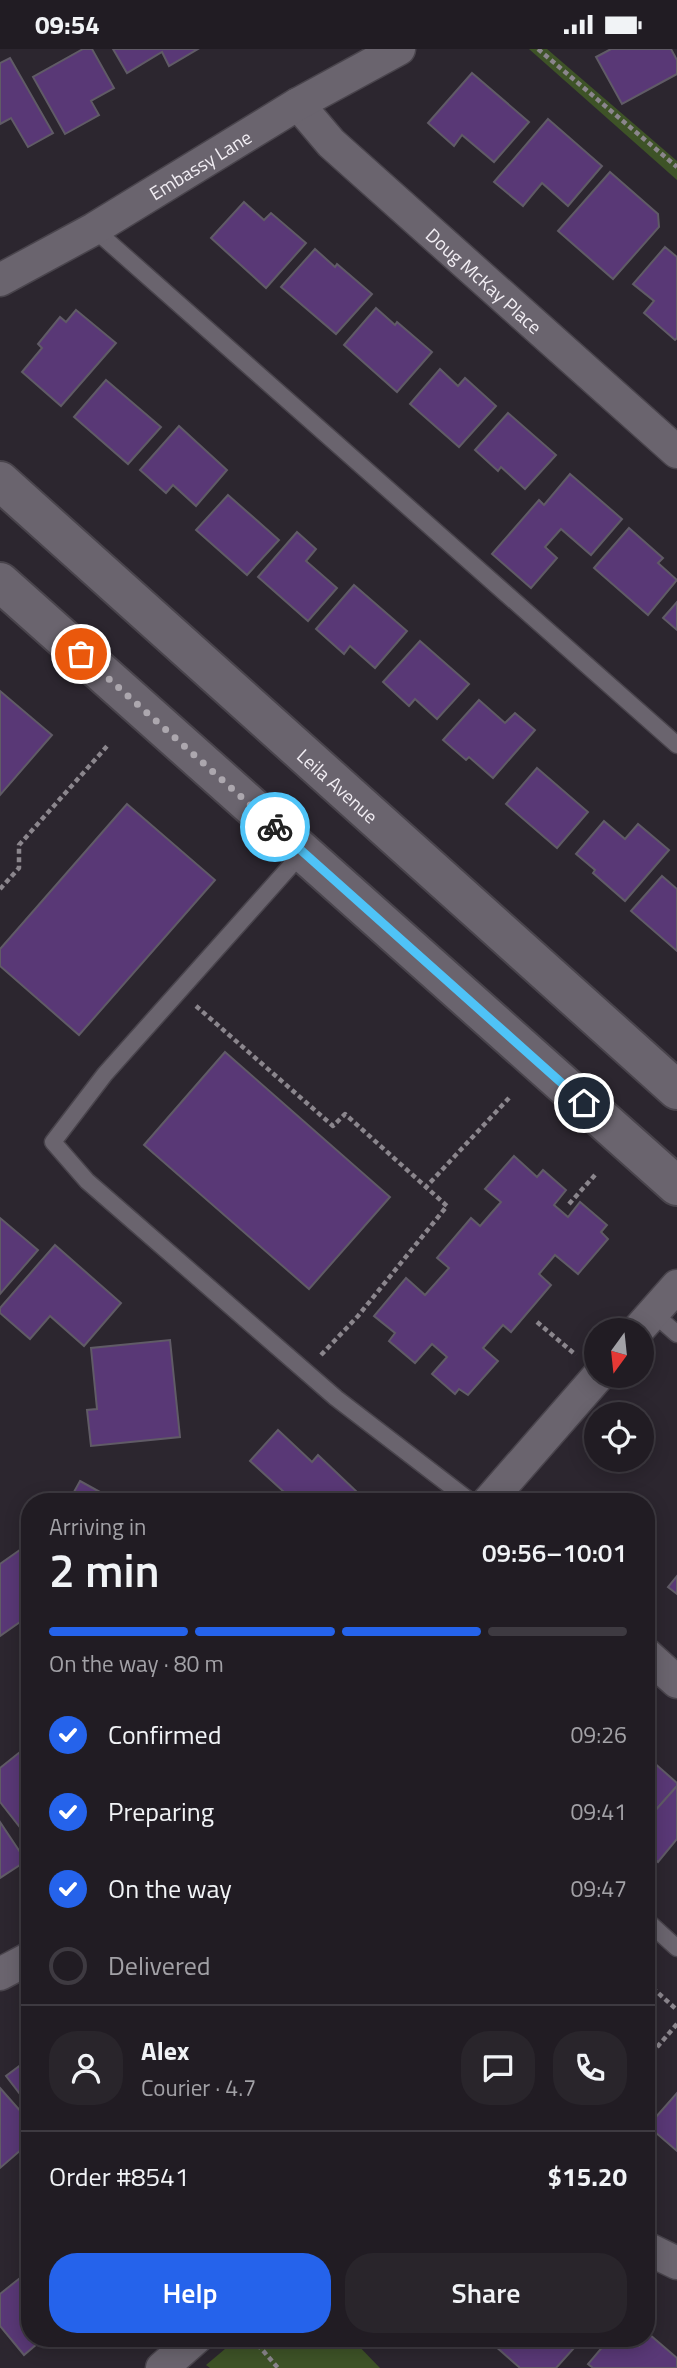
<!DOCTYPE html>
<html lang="en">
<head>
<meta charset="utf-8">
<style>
	body { margin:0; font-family:"Titillium Web",sans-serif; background:#29252b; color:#f1f3f6; height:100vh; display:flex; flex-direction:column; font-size:26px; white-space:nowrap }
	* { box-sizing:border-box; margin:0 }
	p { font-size:23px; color:#a2a1a6 }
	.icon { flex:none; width:38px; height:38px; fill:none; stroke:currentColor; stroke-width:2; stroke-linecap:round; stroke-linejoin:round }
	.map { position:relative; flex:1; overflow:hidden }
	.sheet { position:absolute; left:21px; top:1444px; width:634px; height:854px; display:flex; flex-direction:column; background:#211c23; border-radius:28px; box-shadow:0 4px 18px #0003,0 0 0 2px #3e3a41 }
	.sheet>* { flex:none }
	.needle { width:46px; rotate:195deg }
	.fabs { position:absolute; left:584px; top:1269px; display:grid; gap:14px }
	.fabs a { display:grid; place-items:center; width:70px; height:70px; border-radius:50%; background:#211c23; box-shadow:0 4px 18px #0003,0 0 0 2px #3e3a41; font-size:35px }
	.pin { position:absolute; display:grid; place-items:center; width:60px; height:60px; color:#fff; margin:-30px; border:4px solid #fff; border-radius:50%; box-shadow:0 2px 7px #0007 }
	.courier { position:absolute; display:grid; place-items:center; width:70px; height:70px; margin:-35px; border:5px solid #4fc3f7; border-radius:50%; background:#fff; color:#222; box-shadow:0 2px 9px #0007 }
	.headline em { font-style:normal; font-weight:600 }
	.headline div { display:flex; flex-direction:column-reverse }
	.headline { display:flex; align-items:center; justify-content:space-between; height:119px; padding:0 28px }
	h1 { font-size:46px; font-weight:600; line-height:52px }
	.bar { display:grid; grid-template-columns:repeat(4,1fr); gap:10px 7px; align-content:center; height:84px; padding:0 28px }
	.bar i { height:9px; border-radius:5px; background:#3e3a41 }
	.bar .on { background:#2563eb }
	.bar p { grid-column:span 4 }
	.line { display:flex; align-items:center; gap:18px; padding:0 28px; border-top:2px solid #3e3a41 }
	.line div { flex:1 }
	.round { display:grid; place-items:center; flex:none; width:74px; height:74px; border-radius:28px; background:#29252b }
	ol { padding:0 28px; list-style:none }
	li { display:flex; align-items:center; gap:21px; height:77px }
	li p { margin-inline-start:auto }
	li .icon { padding:7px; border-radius:50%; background:#2563eb; color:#fff; stroke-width:4 }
	li:last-child { color:#a2a1a6 }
	li i { width:38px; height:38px; border:4px solid #3e3a41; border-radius:50% }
	.primary-button { display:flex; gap:14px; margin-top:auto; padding:14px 28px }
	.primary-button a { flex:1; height:80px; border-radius:28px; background:#2563eb; color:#fff; font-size:28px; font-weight:600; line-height:80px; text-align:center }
	.primary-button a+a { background:#29252b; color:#f1f3f6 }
	.status { display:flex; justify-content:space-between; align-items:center; height:49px; padding:0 35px; background:#211c23; direction:ltr }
	.status svg { height:19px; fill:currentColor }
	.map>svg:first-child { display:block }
</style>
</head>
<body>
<div class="status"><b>09:54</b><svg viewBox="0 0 49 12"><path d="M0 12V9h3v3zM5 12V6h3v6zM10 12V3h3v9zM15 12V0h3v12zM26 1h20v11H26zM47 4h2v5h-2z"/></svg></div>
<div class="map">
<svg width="677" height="2319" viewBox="0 0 677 2319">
	<rect width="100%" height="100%" fill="#2c262f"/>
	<g fill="#3e5327">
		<path d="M529,0H547L677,112V131Z"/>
		<path d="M238,2289H351L380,2319H210L206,2316Z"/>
	</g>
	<g fill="#593876" stroke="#605b66" stroke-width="2">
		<path d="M83,0H92L114,39L91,52L99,66L65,85L33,28Z"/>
		<path d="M113,0H198L169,17L162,3L127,24Z"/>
		<path d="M611,0H671L677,11V25L622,55L596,8Z"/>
		<path d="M10,9L53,84L28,98L11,69L0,75V14Z"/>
		<path d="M472,24L529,73L494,113L462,86L454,97L428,74Z"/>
		<path d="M548,70L602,117L568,157L542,134L523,157L494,133Z"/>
		<path d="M610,123L658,165L659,178L613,230L558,182Z"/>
		<path d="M244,153L264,171L271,164L306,194L266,239L211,189Z"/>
		<path d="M665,198L677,208V289L675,291L644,264L654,252L633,235Z"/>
		<path d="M315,200L335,218L337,215L372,245L336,285L281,238Z"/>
		<path d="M376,259L395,276L397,273L432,303L397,343L344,296Z"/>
		<path d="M76,261L116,294L61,357L22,323L42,299L38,295L60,268L66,273Z"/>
		<path d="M440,320L458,337L465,329L496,357L459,398L410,355Z"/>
		<path d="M106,331L161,378L128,415L74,368Z"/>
		<path d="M508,364L556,406L525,440L501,418L498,422L475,401Z"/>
		<path d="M179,377L227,421L196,457L173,436L166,444L140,421Z"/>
		<path d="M570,425L622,470L591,506L561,480L545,498L557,509L531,539L492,505L539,451L544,456Z"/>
		<path d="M228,446L279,491L247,526L196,481Z"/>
		<path d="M629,479L663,509L658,514L677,531L648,566L594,519Z"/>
		<path d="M297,483L316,500L306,512L337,539L308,572L258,528Z"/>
		<path d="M354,536L407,582L375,619L350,597L344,605L316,580Z"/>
		<path d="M677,553V581L663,569Z"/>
		<path d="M420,592L469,635L437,670L415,650L409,657L383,633Z"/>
		<path d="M0,642L52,686L0,746Z"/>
		<path d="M479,651L505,674L515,664L535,681L493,729L469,708L466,711L443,691Z"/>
		<path d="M537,719L588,763L557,799L506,755Z"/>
		<path d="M127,755L215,831L79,986L0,917V900Z"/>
		<path d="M604,772L625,790L638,775L669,801L625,852L593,824L595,821L576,805Z"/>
		<path d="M662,827L677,840V902L631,862Z"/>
		<path d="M225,1003L390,1148L309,1240L144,1096Z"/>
		<path d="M514,1107L537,1128L543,1121L566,1141L554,1156L568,1168L580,1153L607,1176L601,1183L608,1190L578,1225L555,1206L539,1225L551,1236L511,1283L503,1276L483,1299L498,1312L468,1346L459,1340L455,1345L432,1325L447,1308L432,1295L415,1314L389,1292L395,1284L374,1267L406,1229L425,1246L449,1219L437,1209L471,1169L480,1177L501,1153L485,1140Z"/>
		<path d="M0,1169L38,1201L0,1245Z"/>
		<path d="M55,1196L121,1254L84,1297L50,1267L30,1290L0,1264V1259Z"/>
		<path d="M170,1291L180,1388L91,1397L87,1361L97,1360L91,1299Z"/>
		<path d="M278,1381L312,1413L318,1406L357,1443L348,1452H283L278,1449L284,1443L250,1412Z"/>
		<path d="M80,1432L109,1448L118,1452H69Z"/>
		<path d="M30,1471V1487L23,1483Z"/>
		<path d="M24,1498L30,1505V1566L0,1587V1515Z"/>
		<path d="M677,1527V1545L668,1538Z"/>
		<path d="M30,1695V1791L0,1753V1719Z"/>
		<path d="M652,1712L677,1734V1737L646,1772V1719Z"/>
		<path d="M677,1737V1790L658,1813L646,1802V1772Z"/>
		<path d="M0,1773L26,1812L0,1829Z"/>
		<path d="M30,2009V2058L6,2027Z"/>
		<path d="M0,2039L30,2073V2093L0,2119Z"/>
		<path d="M677,2044V2102L648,2077Z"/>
		<path d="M30,2221V2289H44L24,2306L0,2277V2245Z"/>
		<path d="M649,2285L677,2309V2319H593L588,2315L610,2289H630L639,2297Z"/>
		<path d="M486,2289H583L556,2319H520Z"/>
	</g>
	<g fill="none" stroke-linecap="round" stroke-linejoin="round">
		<g stroke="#49444c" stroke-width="19">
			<g id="service">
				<path d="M94,180L677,696"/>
				<path d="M303,803L105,1025L53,1093L87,1132L336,1349L470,1452"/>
				<path d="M653,1264L677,1285"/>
				<path d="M646,1871L677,1899"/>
			</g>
		</g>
		<g stroke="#49444c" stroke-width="35">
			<g id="minor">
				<path id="s1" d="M298,55L331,94L677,403"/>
				<path id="s2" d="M0,231L94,180L298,55L399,0"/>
				<path d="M638,1281L677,1237"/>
				<path d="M489,1452L599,1326"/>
				<path d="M646,1605L677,1633"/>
				<path d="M0,1925L30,1909"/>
				<path d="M646,2199L677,2214"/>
				<path d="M162,2319L196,2289"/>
			</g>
		</g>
		<g stroke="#49444c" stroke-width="42">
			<g id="secondary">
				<path id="s3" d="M0,432L677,1041"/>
				<path d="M0,533L677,1137"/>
			</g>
		</g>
		<g stroke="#8b868d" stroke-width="4.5" stroke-dasharray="5 3.5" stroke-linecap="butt">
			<path d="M538,0L677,118"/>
			<path d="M0,840L19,819V796L109,695"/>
			<path d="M196,957L333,1077L345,1065L426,1138L509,1049"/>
			<path d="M569,1155L595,1126"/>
			<path d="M537,1273L576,1306"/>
			<path d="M321,1306L358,1267L447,1157L426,1138"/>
			<path d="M646,1933L677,1961"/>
			<path d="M646,2011L677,1975"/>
			<path d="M252,2289L278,2319"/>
		</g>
		<use href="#service" stroke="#6a646e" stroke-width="16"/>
		<use href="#minor" stroke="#6a646e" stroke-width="32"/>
		<use href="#secondary" stroke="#6a646e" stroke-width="38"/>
	</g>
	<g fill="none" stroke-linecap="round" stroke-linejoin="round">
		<path stroke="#aca7ae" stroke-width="7" stroke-dasharray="0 12.6" d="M81,605L275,778"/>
		<path stroke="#4fc3f7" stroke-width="9" d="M275,778L584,1054"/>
	</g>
	<g text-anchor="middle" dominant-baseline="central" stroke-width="7" stroke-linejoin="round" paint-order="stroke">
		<g font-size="19" fill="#f1edf3" stroke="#221d25">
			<text stroke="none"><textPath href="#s2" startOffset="231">Embassy Lane</textPath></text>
			<text stroke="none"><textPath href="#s1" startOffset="257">Doug McKay Place</textPath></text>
			<text stroke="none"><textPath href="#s3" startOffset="455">Leila Avenue</textPath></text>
		</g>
	</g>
</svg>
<div class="fabs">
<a><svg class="needle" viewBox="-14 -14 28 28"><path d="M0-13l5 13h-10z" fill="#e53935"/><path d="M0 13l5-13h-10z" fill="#a2a1a6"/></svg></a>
<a><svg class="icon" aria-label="locate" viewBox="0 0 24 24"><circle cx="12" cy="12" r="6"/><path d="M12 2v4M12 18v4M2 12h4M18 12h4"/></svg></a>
</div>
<div class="pin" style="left:81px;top:605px;background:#ea580c"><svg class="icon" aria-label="bag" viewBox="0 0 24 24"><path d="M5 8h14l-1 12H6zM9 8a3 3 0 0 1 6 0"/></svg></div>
<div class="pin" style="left:584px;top:1054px;background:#1f2937"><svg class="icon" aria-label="home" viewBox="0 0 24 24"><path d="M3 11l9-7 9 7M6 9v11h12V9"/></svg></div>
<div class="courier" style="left:275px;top:778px"><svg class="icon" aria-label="bike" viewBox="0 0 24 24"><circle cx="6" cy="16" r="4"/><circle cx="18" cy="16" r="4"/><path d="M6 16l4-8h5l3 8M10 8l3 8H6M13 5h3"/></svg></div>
<section class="sheet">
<div class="headline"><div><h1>2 min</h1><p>Arriving in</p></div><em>09:56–10:01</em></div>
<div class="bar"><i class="on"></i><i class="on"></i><i class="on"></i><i></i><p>On the way · 80 m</p></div>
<ol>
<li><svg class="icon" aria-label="check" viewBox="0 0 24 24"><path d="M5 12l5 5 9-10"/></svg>Confirmed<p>09:26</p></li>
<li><svg class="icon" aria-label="check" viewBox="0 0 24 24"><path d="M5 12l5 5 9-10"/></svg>Preparing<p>09:41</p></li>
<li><svg class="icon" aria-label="check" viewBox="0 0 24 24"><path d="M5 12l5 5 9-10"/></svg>On the way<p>09:47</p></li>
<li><i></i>Delivered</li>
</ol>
<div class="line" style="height:126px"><a class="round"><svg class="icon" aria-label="person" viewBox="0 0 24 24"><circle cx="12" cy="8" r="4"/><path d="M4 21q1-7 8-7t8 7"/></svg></a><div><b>Alex</b><p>Courier · 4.7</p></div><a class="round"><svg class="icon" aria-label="chat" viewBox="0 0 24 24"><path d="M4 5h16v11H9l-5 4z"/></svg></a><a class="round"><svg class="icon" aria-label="phone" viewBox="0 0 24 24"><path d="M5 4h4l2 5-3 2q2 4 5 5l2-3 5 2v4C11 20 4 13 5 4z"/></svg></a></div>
<div class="line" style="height:91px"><div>Order #8541</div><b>$15.20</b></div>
<div class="primary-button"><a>Help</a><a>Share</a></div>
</section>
</div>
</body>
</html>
